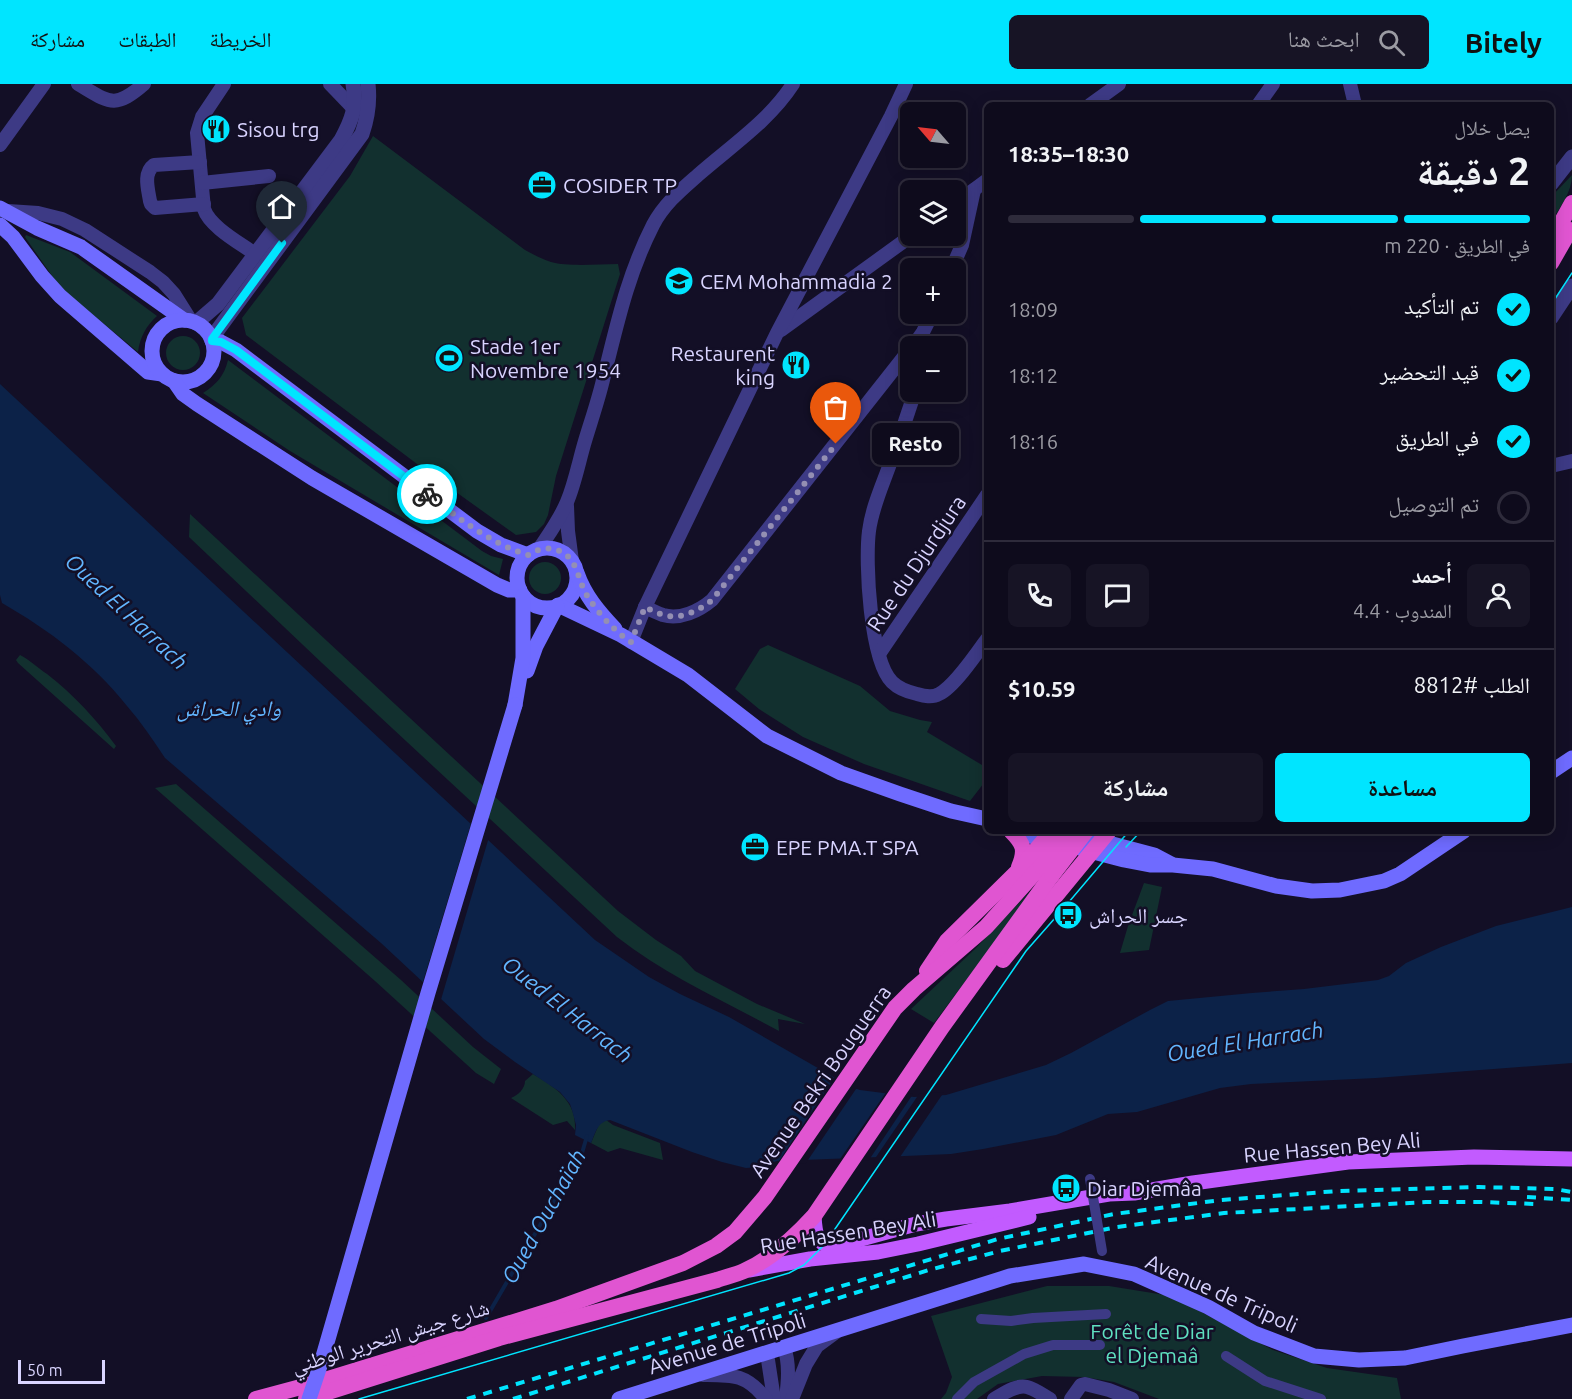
<!DOCTYPE html>
<html lang="ar">
<head>
<meta charset="utf-8">
<style>
	body { margin:0; font-family:Ubuntu,"Noto Naskh Arabic",sans-serif; background:#171425; color:#f1f3f6; direction:rtl; height:100vh; display:flex; flex-direction:column; font-size:22px; white-space:nowrap }
	* { box-sizing:border-box; margin:0 }
	p { font-size:20px; color:#9b9ba3 }
	.icon { flex:none; width:33px; height:33px; fill:none; stroke:currentColor; stroke-width:2; stroke-linecap:round; stroke-linejoin:round }
	.map { position:relative; flex:1; overflow:hidden; direction:ltr }
	.sheet { position:absolute; left:984px; top:18px; width:570px; height:732px; display:flex; flex-direction:column; background:#0e0b1c; border-radius:9px; box-shadow:0 3px 15px #0003,0 0 0 2px #2e2b3b; direction:rtl }
	.sheet>* { flex:none }
	.needle { width:39px; rotate:298deg }
	.tools { position:absolute; left:900px; top:18px; display:grid; gap:12px }
	.tools a { display:grid; place-items:center; width:66px; height:66px; border-radius:9px; background:#0e0b1c; box-shadow:0 3px 15px #0003,0 0 0 2px #2e2b3b; font-size:30px }
	.scale { position:absolute; left:18px; bottom:15px; width:87px; box-sizing:border-box; padding-left:6px; border:3px solid #d9d4ff; border-top:0; font-size:16px; line-height:21px; white-space:nowrap; color:#d9d4ff; -webkit-text-stroke:4px #130f26; paint-order:stroke }
	.pin { position:absolute; display:grid; place-items:center; width:51px; height:51px; color:#fff; margin:-62px -26px; border-radius:50% 50% 50% 0; rotate:-45deg; box-shadow:0 0 6px #0007 }
	.pin .icon { rotate:45deg }
	.courier { position:absolute; display:grid; place-items:center; width:60px; height:60px; margin:-30px; border:4px solid #00e5ff; border-radius:50%; background:#fff; color:#222; box-shadow:0 2px 8px #0007 }
	.bubble { position:absolute; height:42px; border-radius:9px; background:#0e0b1c; box-shadow:0 3px 15px #0003,0 0 0 2px #2e2b3b; font-size:20px; font-weight:700; line-height:42px; text-align:center; direction:rtl }
	.summary em { font-style:normal; font-weight:700 }
	.summary div { display:flex; flex-direction:column-reverse }
	.summary { display:flex; align-items:center; justify-content:space-between; height:102px; padding:0 24px }
	h1 { font-size:39px; font-weight:700; line-height:45px }
	.bar { display:grid; grid-template-columns:repeat(4,1fr); gap:9px 6px; align-content:center; height:72px; padding:0 24px }
	.bar i { height:8px; border-radius:4px; background:#2e2b3b }
	.bar .on { background:#00e5ff }
	.bar p { grid-column:span 4 }
	.line { display:flex; align-items:center; gap:15px; padding:0 24px; border-top:2px solid #2e2b3b }
	.line div { flex:1 }
	.round { display:grid; place-items:center; flex:none; width:63px; height:63px; border-radius:9px; background:#171425 }
	ol { padding:0 24px; list-style:none }
	li { display:flex; align-items:center; gap:18px; height:66px }
	li p { margin-inline-start:auto }
	li .icon { padding:6px; border-radius:50%; background:#00e5ff; color:#111; stroke-width:4 }
	li:last-child { color:#9b9ba3 }
	li i { width:33px; height:33px; border:3px solid #2e2b3b; border-radius:50% }
	.action { display:flex; gap:12px; margin-top:auto; padding:12px 24px }
	.action a { flex:1; height:69px; border-radius:9px; background:#00e5ff; color:#111; font-size:24px; font-weight:700; line-height:69px; text-align:center }
	.action a+a { background:#171425; color:#f1f3f6 }
	header { display:flex; align-items:center; gap:36px; box-sizing:border-box; height:84px; padding:0 30px; background:#00e5ff; color:#111 }
	header strong { font-size:28px }
	nav { display:flex; gap:33px; margin-inline-start:auto; font-size:21px }
	.search { width:420px; height:54px; background:#171425; display:flex; align-items:center; gap:15px; box-sizing:border-box; padding:0 21px; border-radius:9px; color:#9b9ba3; font-size:22px }
	.map>svg:first-child { display:block }
</style>
</head>
<body>
<header>
<strong>Bitely</strong>
<div class="search"><svg class="icon" aria-label="search" viewBox="0 0 24 24"><circle cx="10" cy="10" r="6"/><path d="M15 15l6 6"/></svg>ابحث هنا</div>
<nav><a>الخريطة</a><a>الطبقات</a><a>مشاركة</a></nav>
</header>
<div class="map">
<svg width="1572" height="1315" viewBox="0 0 1572 1315">
	<rect width="100%" height="100%" fill="#130f26"/>
	<g fill="#12302f">
		<path d="M373,52L525,166C533,170 541,175 551,178C569,183 598,180 618,180L620,190L556,392L548,431L544,440L536,448L516,451L421,383L246,251L242,234L350,92Z"/>
		<path d="M1572,91C1572,108 1560,123 1551,138V113Z"/>
		<path d="M26,151L70,168L157,232C146,242 140,253 138,268L68,210L57,199L25,153Z"/>
		<circle cx="183" cy="269" r="17"/>
		<path d="M228,276L482,467L491,472L503,475L499,491L290,367L203,309C217,300 224,292 228,276Z"/>
		<path d="M190,430L618,827L656,856L681,872L695,887L757,920L805,940L778,935L779,947C724,917 667,892 617,853L322,579L189,453Z"/>
		<circle cx="545" cy="494" r="16"/>
		<path d="M768,561L860,602L890,627L920,636L932,638L927,648L987,684V695L970,717L864,680L803,653L759,625L735,605L760,565Z"/>
		<path d="M20,571C30,576 38,584 47,590C74,611 96,635 116,662L114,665L18,579L16,576Z"/>
		<path d="M176,700L401,896L473,963L501,985L494,1000L476,989L375,897L155,704Z"/>
		<path d="M1041,796L934,939L911,925L975,865Z"/>
		<path d="M1144,799L1162,803L1149,866L1120,869L1128,842Z"/>
		<path d="M533,990C555,1003 577,1017 575,1046L567,1037L553,1041L511,1014C518,1011 525,1005 525,997Z"/>
		<path d="M606,1036L613,1041L660,1059L663,1076L620,1064L608,1068L591,1059L599,1040Z"/>
		<path d="M1047,1202H1109L1171,1212L1273,1266L1327,1284L1397,1294L1401,1315H1159L1114,1298L1084,1293L1042,1292L998,1300L977,1315H941L946,1309L952,1293L931,1232Z"/>
	</g>
	<path fill="#0c2248" d="M0,300L595,856L649,893L680,910L729,933L851,1003L860,1006L914,1013L946,1011L1046,981L1071,969L1150,926L1168,917L1252,909L1304,905L1378,896L1389,892L1406,879L1441,863L1496,842L1572,823V979L1376,994L1251,1000L1220,1004L1137,1028L1108,1030L1056,1051L983,1065L951,1070L905,1072L777,1077L758,1083L746,1084L722,1078L692,1068L610,1036C597,1038 596,1048 591,1059L575,1051L576,1041L572,1026L570,1020L560,1008L515,978L484,955L381,859L165,674C153,656 141,638 127,622C93,579 49,546 2,519L0,511Z"/>
	<g fill="#130f26">
		<path d="M472,736L489,753L440,919L422,901Z"/>
		<path d="M836,991L858,1002L806,1079L777,1080Z"/>
		<path d="M887,1007L913,1010L869,1076L838,1078Z"/>
		<path d="M944,1008L898,1076H874L919,1010Z"/>
	</g>
	<g fill="none" stroke-linecap="round" stroke-linejoin="round">
		<path stroke="#0c2248" stroke-width="4" d="M486,1234L582,1069L587,1052"/>
		<g stroke="#3d3a85" stroke-width="10">
			<path d="M981,1235L1011,1237L1033,1234L1106,1230"/>
			<path d="M1226,1272L1265,1297L1321,1315"/>
			<path d="M957,1315L974,1298L1024,1270L1053,1261H1100"/>
		</g>
		<g stroke="#3d3a85" stroke-width="14">
			<path d="M78,0C109,18 114,26 144,0"/>
			<path d="M224,0L202,33L197,49L204,125C210,143 240,159 255,170"/>
			<path d="M330,0L354,25"/>
			<path d="M1350,0L1355,21"/>
			<path d="M1090,21L1119,0"/>
			<path d="M1258,21L1273,0"/>
			<path d="M0,61L44,0"/>
			<path d="M200,78L154,81C143,89 148,105 150,117L151,120L155,124L204,120"/>
			<path d="M202,99L269,92"/>
			<path d="M956,119L987,96"/>
			<path d="M8,127L38,129L62,135L85,146L150,188L163,198L174,210L191,237"/>
			<path d="M952,184L962,161L974,106"/>
			<path d="M781,246L911,152"/>
			<path d="M913,262L923,248L932,230"/>
			<path d="M915,308C907,331 900,354 891,377C883,400 872,423 869,447C865,478 870,576 892,598C899,605 908,608 917,610C924,612 932,614 939,610C954,603 977,569 987,555"/>
			<path d="M1551,382L1572,377"/>
			<path d="M567,422L568,447L572,477"/>
			<path d="M539,465C549,450 560,435 567,418C575,399 579,377 585,357C591,337 598,317 603,296C617,241 627,192 653,141C664,120 681,106 698,91C731,62 769,37 793,0"/>
			<path d="M645,523C651,526 657,529 663,531C680,536 699,527 712,516L910,265"/>
			<path d="M631,558L645,523L777,249L891,32L906,0"/>
			<path d="M879,570L987,411"/>
			<path d="M784,1263C790,1280 788,1298 786,1315"/>
			<path d="M765,1269L768,1276L774,1315"/>
			<path d="M703,1291C733,1291 746,1290 766,1315"/>
			<path d="M792,1315L806,1280L817,1262L836,1248"/>
			<path d="M994,1315C1003,1310 1016,1300 1027,1303C1035,1305 1043,1311 1050,1315"/>
			<path d="M1071,1315L1081,1301L1085,1300L1109,1306L1132,1315"/>
		</g>
		<g stroke="#3d3a85" stroke-width="15">
			<path d="M1551,100L1572,73"/>
			<path d="M1551,234L1572,202"/>
			<path d="M196,239L218,220L341,56C352,36 357,23 353,0"/>
			<path d="M211,255L362,50C368,33 370,18 368,0"/>
		</g>
		<g stroke="#6f6bff" stroke-width="15">
			<path d="M0,124L37,144L81,163L184,236"/>
			<path d="M0,141L13,153L42,192L60,212L148,288L162,290"/>
			<circle cx="183" cy="267" r="31"/>
			<path d="M212,257L221,258L236,266L477,447L501,461L528,471"/>
			<path d="M174,297L183,310L197,320L312,394L497,501L509,506H520"/>
			<circle cx="547" cy="494" r="30"/>
			<path d="M577,489C585,512 599,528 615,545"/>
			<path d="M558,521L621,551L688,591L767,652L841,689L900,710L951,727L987,735"/>
			<path d="M527,587L536,562L557,522"/>
			<path d="M515,621L523,574V512"/>
			<path d="M1551,688L1572,674"/>
			<path d="M1015,747L1053,759"/>
			<path d="M1071,749L1154,771L1171,780"/>
			<path d="M1082,765L1124,776L1150,781H1173L1213,785L1276,802L1312,807L1340,806L1384,797L1400,790L1464,747"/>
			<path d="M619,1315L1010,1192L1084,1180L1134,1190L1208,1223L1254,1249L1314,1272L1359,1276L1405,1274L1463,1262L1572,1241"/>
		</g>
		<g stroke="#c25bff" stroke-width="15">
			<path d="M814,1132C815,1146 815,1160 832,1163L916,1140L946,1135L1010,1127L1109,1110L1134,1109L1193,1099L1348,1078L1474,1073L1572,1075"/>
			<path d="M749,1186L810,1175L878,1168L918,1160L1029,1133"/>
		</g>
		<g stroke="#e055d1" stroke-width="16">
			<path d="M1551,157L1572,119"/>
			<path d="M1551,179L1570,146"/>
			<path d="M1011,747C1024,760 1026,766 1019,783"/>
			<path d="M1003,876L1109,747"/>
			<path d="M927,887L947,857L1018,787L1052,747"/>
			<path d="M256,1315L312,1300L556,1225L683,1179L716,1162L735,1148L765,1113L895,924L914,905L986,843L1041,782"/>
			<path d="M306,1315L499,1254L717,1196C725,1193 735,1191 744,1187C771,1175 794,1154 814,1132L942,943L1052,791"/>
		</g>
		<g stroke="#00e5ff" stroke-width="1.5">
			<path d="M1551,221L1572,189"/>
			<path d="M1126,763L1141,747"/>
			<path d="M359,1315L789,1189L804,1181L824,1161L1026,867L1063,825L1129,747"/>
		</g>
		<g stroke="#00e5ff" stroke-width="4" stroke-dasharray="9 8" stroke-linecap="butt">
			<path d="M1527,1113L1572,1116"/>
			<path d="M467,1315L998,1155L1114,1130L1221,1116L1338,1107L1479,1103L1555,1105L1572,1108"/>
			<path d="M513,1315L929,1186L1000,1167L1117,1143L1224,1129L1335,1123L1426,1118H1481L1536,1120"/>
		</g>
		<path stroke="#3d3a85" stroke-width="10" d="M1090,1095L1102,1167"/>
		<path stroke="#6f6bff" stroke-width="15" d="M309,1315L322,1276L428,909L515,621"/>
		<g stroke="#e055d1" stroke-width="16">
			<path d="M1041,782L1071,747"/>
			<path d="M1052,791L1086,747"/>
		</g>
	</g>
	<g fill="none" stroke-linecap="round" stroke-linejoin="round">
		<path stroke="#948fb3" stroke-width="6" stroke-dasharray="0 10.8" d="M427,410C459,434 489,459 528,471C543,461 563,462 573,479C579,489 581,503 588,513C599,530 614,547 631,558L645,523C651,526 657,529 663,531C680,536 699,527 712,516L836,360"/>
		<path stroke="#00e5ff" stroke-width="8" d="M282,159L212,255V257L221,258L236,266L427,410"/>
	</g>
	<defs>
		<g id="restaurant-disc" transform="scale(1.5)"><circle r="9.5" fill="#00e5ff" stroke="#130f26"/><path d="M-5-6h1v4h1v-4h1v4h1v-4h1v5L-1.5 .5V6h-2V.5L-5-1ZM5-6V6H3V1.5H1.5Q1.5-4 5-6Z" fill="#111"/></g>
		<g id="office-disc" transform="scale(1.5)"><circle r="9.5" fill="#00e5ff" stroke="#130f26"/><path d="M-6-3h4V-5.5h4V-3h4V5H-6ZM-1-4.5V-3h2v-1.5ZM-6 0V1H6V0Z" fill="#111"/></g>
		<g id="school-disc" transform="scale(1.5)"><circle r="9.5" fill="#00e5ff" stroke="#130f26"/><path d="M0-5L7-2L0 1L-7-2ZM-4 1L0 2.5L4 1V4Q0 6-4 4Z" fill="#111"/></g>
		<g id="stadium-disc" transform="scale(1.5)"><circle r="9.5" fill="#00e5ff" stroke="#130f26"/><path d="M0-5a6.5 5 0 1 0 0 10a6.5 5 0 1 0 0-10ZM-3.5-1.8h7v3.6h-7Z" fill="#111"/></g>
		<g id="bus-disc" transform="scale(1.5)"><circle r="9.5" fill="#00e5ff" stroke="#130f26"/><path d="M-5-6H5V4H4V6H2V4H-2V6H-4V4H-5ZM-3.5-4V0h7V-4ZM-3.5 1.2v1.5H-2V1.2ZM2 1.2v1.5H3.5V1.2Z" fill="#111"/></g>
	</defs>
	<g fill-rule="evenodd">
		<use href="#restaurant-disc" x="216" y="45"/>
		<use href="#office-disc" x="542" y="101"/>
		<use href="#school-disc" x="679" y="197"/>
		<use href="#stadium-disc" x="449" y="274"/>
		<use href="#restaurant-disc" x="796" y="281"/>
		<use href="#office-disc" x="755" y="763"/>
		<use href="#bus-disc" x="1068" y="831"/>
		<use href="#bus-disc" x="1066" y="1104"/>
	</g>
	<g text-anchor="middle" dominant-baseline="central" stroke-width="5" stroke-linejoin="round" paint-order="stroke">
		<g font-size="21" fill="#d9d4ff" stroke="#130f26" text-anchor="start">
			<text x="237" y="45">Sisou trg</text>
			<text x="563" y="101">COSIDER TP</text>
			<text x="700" y="197">CEM Mohammadia 2</text>
			<text x="470" y="262">Stade 1er<tspan x="470" dy="24">Novembre 1954</tspan></text>
			<text x="775" y="269" text-anchor="end">Restaurent<tspan x="775" dy="24">king</tspan></text>
			<text x="776" y="763">EPE PMA.T SPA</text>
			<text x="1089" y="831">جسر الحراش</text>
			<text x="1087" y="1104">Diar Djemâa</text>
		</g>
		<g font-size="21" fill="#d9d4ff" stroke="#130f26">
			<text transform="translate(916 479) rotate(-56)">Rue du Djurdjura</text>
			<text transform="translate(820 997) rotate(-55)">Avenue Bekri Bouguerra</text>
			<text transform="translate(1332 1063) rotate(-5)">Rue Hassen Bey Ali</text>
			<text transform="translate(848 1148) rotate(-9)">Rue Hassen Bey Ali</text>
			<text transform="translate(1222 1209) rotate(24)">Avenue de Tripoli</text>
			<text transform="translate(390 1252) rotate(-17)">شارع جيش التحرير الوطني</text>
			<text transform="translate(727 1259) rotate(-17)">Avenue de Tripoli</text>
		</g>
		<g font-size="21" fill="#5fe0c0" stroke="#130f26">
			<text x="1152" y="1247">Forêt de Diar<tspan x="1152" dy="24">el Djemaâ</tspan></text>
		</g>
		<g font-size="22" font-style="italic" fill="#62b6ff" stroke="#130f26">
			<text transform="translate(127 527) rotate(43)">Oued El Harrach</text>
			<text x="229" y="623">وادي الحراش</text>
			<text transform="translate(568 925) rotate(38)">Oued El Harrach</text>
			<text transform="translate(1245 957) rotate(-9)">Oued El Harrach</text>
			<text transform="translate(543 1132) rotate(-61)">Oued Ouchaïah</text>
		</g>
	</g>
</svg>
<div class="tools">
<a><svg class="needle" viewBox="-14 -14 28 28"><path d="M0-13l5 13h-10z" fill="#e53935"/><path d="M0 13l5-13h-10z" fill="#9b9ba3"/></svg></a>
<a><svg class="icon" aria-label="layers" viewBox="0 0 24 24"><path d="M12 4l9 5-9 5-9-5zM3 14l9 5 9-5"/></svg></a>
<a>+</a>
<a>−</a>
</div>
<div class="scale">50 m</div>
<div class="pin" style="left:836px;top:360px;background:#ea580c"><svg class="icon" aria-label="bag" viewBox="0 0 24 24"><path d="M5 8h14l-1 12H6zM9 8a3 3 0 0 1 6 0"/></svg></div>
<div class="pin" style="left:282px;top:159px;background:#1f2937"><svg class="icon" aria-label="home" viewBox="0 0 24 24"><path d="M3 11l9-7 9 7M6 9v11h12V9"/></svg></div>
<div class="courier" style="left:427px;top:410px"><svg class="icon" aria-label="bike" viewBox="0 0 24 24"><circle cx="6" cy="16" r="4"/><circle cx="18" cy="16" r="4"/><path d="M6 16l4-8h5l3 8M10 8l3 8H6M13 5h3"/></svg></div>
<div class="bubble" style="left:872px;top:339px;width:87px">Resto</div>
<section class="sheet">
<div class="summary"><div><h1>2 دقيقة</h1><p>يصل خلال</p></div><em>18:30–18:35</em></div>
<div class="bar"><i class="on"></i><i class="on"></i><i class="on"></i><i></i><p>في الطريق · 220 m</p></div>
<ol>
<li><svg class="icon" aria-label="check" viewBox="0 0 24 24"><path d="M5 12l5 5 9-10"/></svg>تم التأكيد<p>18:09</p></li>
<li><svg class="icon" aria-label="check" viewBox="0 0 24 24"><path d="M5 12l5 5 9-10"/></svg>قيد التحضير<p>18:12</p></li>
<li><svg class="icon" aria-label="check" viewBox="0 0 24 24"><path d="M5 12l5 5 9-10"/></svg>في الطريق<p>18:16</p></li>
<li><i></i>تم التوصيل</li>
</ol>
<div class="line" style="height:108px"><a class="round"><svg class="icon" aria-label="person" viewBox="0 0 24 24"><circle cx="12" cy="8" r="4"/><path d="M4 21q1-7 8-7t8 7"/></svg></a><div><b>أحمد</b><p>المندوب · 4.4</p></div><a class="round"><svg class="icon" aria-label="chat" viewBox="0 0 24 24"><path d="M4 5h16v11H9l-5 4z"/></svg></a><a class="round"><svg class="icon" aria-label="phone" viewBox="0 0 24 24"><path d="M5 4h4l2 5-3 2q2 4 5 5l2-3 5 2v4C11 20 4 13 5 4z"/></svg></a></div>
<div class="line" style="height:78px"><div>الطلب #8812</div><b>$10.59</b></div>
<div class="action"><a>مساعدة</a><a>مشاركة</a></div>
</section>
</div>
</body>
</html>
